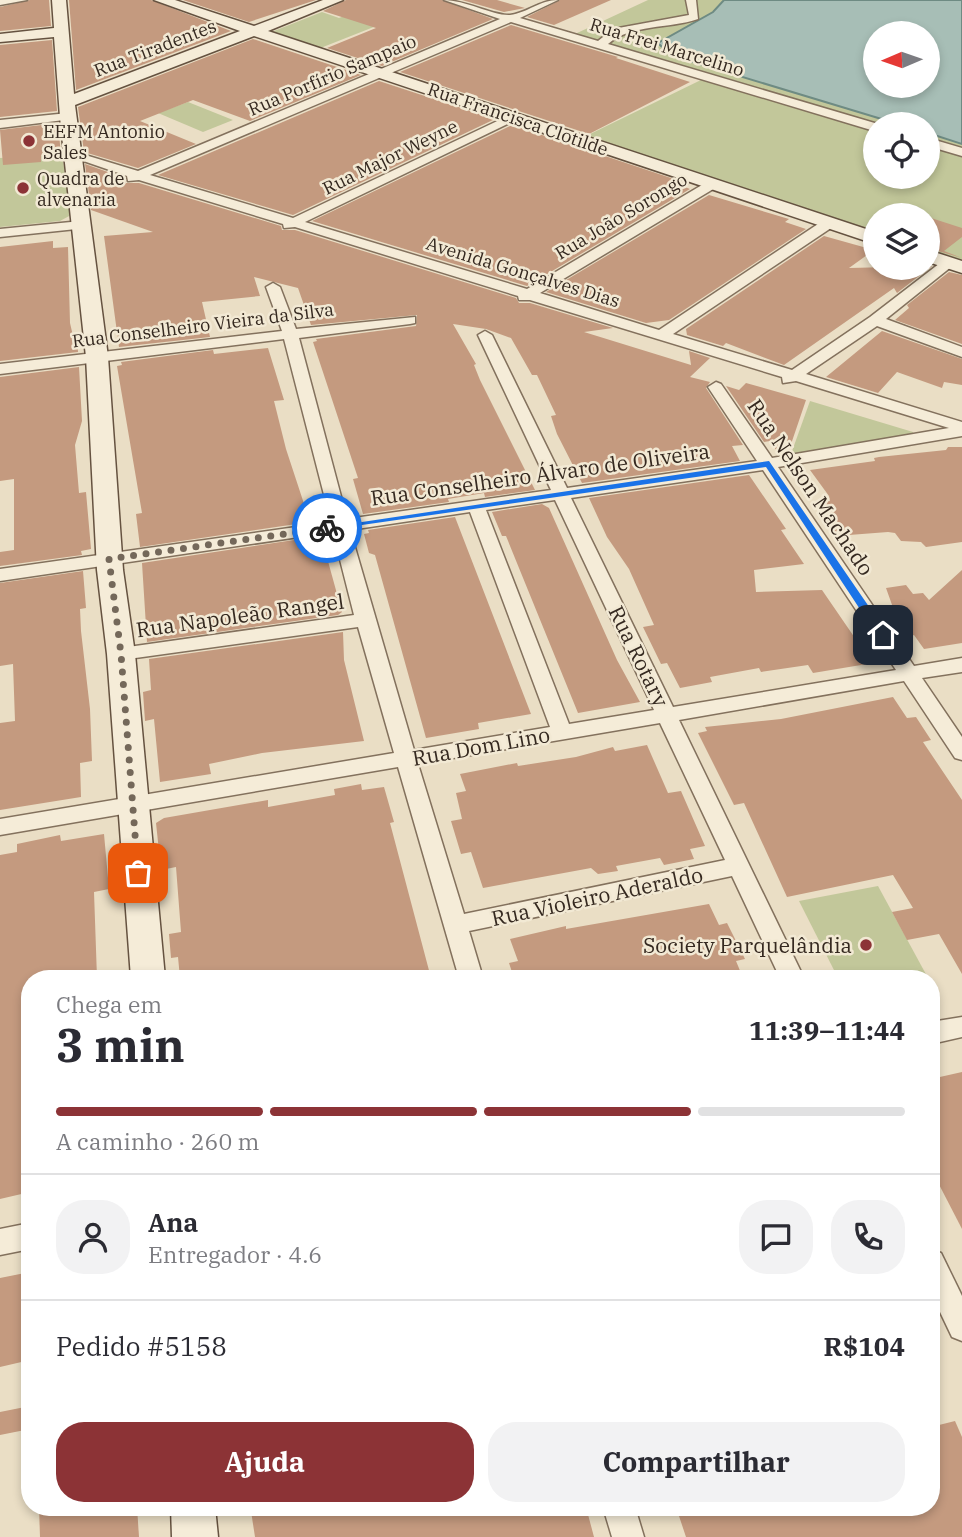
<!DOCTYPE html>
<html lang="pt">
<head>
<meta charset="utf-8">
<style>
	body { margin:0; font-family:"IBM Plex Serif",serif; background:#f2f2f3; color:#2b2b33; height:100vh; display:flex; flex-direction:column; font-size:26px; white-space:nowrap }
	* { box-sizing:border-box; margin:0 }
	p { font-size:23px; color:#7c7c81 }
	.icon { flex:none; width:38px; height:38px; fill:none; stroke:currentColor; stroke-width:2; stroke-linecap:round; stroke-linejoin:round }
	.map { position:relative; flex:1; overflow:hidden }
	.side { position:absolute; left:21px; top:970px; width:919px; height:546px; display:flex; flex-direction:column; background:#fff; border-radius:28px; box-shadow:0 4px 10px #0003 }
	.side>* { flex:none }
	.needle { width:46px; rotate:268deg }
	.controls { position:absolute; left:863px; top:21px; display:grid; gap:14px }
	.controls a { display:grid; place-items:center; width:77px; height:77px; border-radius:50%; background:#fff; box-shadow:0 4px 10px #0003; font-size:35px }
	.pin { position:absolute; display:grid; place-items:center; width:60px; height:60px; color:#fff; margin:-30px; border-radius:14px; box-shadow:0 4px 10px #0006 }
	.courier { position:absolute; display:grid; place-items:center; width:70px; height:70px; margin:-35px; border:5px solid #1a73e8; border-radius:50%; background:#fff; color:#222; box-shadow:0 2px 9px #0007 }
	.headline em { font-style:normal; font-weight:800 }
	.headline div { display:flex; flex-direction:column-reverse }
	.headline { display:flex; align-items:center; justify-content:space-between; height:119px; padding:0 35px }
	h1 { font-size:46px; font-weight:800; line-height:52px }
	.bar { display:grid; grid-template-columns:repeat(4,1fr); gap:10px 7px; align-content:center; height:84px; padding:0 35px }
	.bar i { height:9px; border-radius:5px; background:#e1e1e2 }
	.bar .current { background:#8c3336 }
	.bar p { grid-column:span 4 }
	.line { display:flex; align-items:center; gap:18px; padding:0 35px; border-top:2px solid #e1e1e2 }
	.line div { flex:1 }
	.round { display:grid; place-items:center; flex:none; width:74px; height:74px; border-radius:28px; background:#f2f2f3 }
	.button { display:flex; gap:14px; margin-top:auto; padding:14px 35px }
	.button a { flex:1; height:80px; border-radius:28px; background:#8c3336; color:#fff; font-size:28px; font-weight:800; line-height:80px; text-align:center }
	.button a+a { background:#f2f2f3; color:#2b2b33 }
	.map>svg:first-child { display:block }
</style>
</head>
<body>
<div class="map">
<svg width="962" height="1537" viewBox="0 0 962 1537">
	<rect width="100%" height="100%" fill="#eadec5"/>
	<g fill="#c2c79a" fill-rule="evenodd">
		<path d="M648,0H962V149L928,138V124H880L575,34ZM875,33H928V86H875Z"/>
		<path d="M362,9L394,19L318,49L269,33L322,12L339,18Z"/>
		<path d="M703,79L875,130V177H928V145L962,155V261L928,249V215H875V232L586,136Z"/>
		<path d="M188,102L233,120L203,132L158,113Z"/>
		<path d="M62,154L71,215L60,221L0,227V158Z"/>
		<path d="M810,401L913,432L914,437L791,454Z"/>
		<path d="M878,886L928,978H838L799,901Z"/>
	</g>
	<path fill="#a7beb6" stroke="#6e8b83" stroke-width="2" fill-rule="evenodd" d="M724,0H962V144L928,133V124H898L670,55L658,43L713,12ZM928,33V86H875V33Z"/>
	<g fill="#c49a7f">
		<path d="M30,0H49L51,26L0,31V7Z"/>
		<path d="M69,0H151L231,31L76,90Z"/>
		<path d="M183,0H316L249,22Z"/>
		<path d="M346,0H442L493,19L382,66L327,48L376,28L323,11Z"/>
		<path d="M462,0H497L525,8L504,12Z"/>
		<path d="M560,0H611L554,25L527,17Z"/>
		<path d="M511,25L618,57L616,58L690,82L589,134L400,72Z"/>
		<path d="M253,39L361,75L250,121L193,100L140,121L196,144L138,168L84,152L78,107Z"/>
		<path d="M52,40L57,111L0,117V45Z"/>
		<path d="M379,81L495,119L293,215L158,175Z"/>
		<path d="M58,123L61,155H41V162L3,165L0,130Z"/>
		<path d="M512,125L689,184L685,187L690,189L527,286L312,221Z"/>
		<path d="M85,164L125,178L126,183H139L281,226L282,230H295L516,298L519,303H530L613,328L584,332L691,365L689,351L710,358L690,377L710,382L706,388L743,445L732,446L740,461L582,483L557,434L551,416L556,415L537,375H532L511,338L486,329L453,324L476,364L474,365L480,380L535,490L485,497L484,493L448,499L449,502L363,514L353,479L358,478L313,342L317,341L316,339L416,326L417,315L311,325L298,288L254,277L260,296L202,302L210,337L119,347L104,236L153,232L91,210Z"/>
		<path d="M709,195L789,219L785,222L806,229L669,320L646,323L546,292Z"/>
		<path d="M928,217L962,228V237L944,251L962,258L928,248Z"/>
		<path d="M824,236L874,250L849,268L932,266L897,293L894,288L784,365L726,343L723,346L687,335L686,329Z"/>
		<path d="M53,241V248L68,247L70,323L73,336H77L78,352L0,361V247Z"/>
		<path d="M949,272L962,275V344L895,320L909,308L907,305Z"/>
		<path d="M882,331L962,359V385L944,382L942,388L897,372L878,393L826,377Z"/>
		<path d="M268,348L284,400L274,401L286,449L310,522L140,547L136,514L142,513L117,366L122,365L121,362L213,350L214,354Z"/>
		<path d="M79,367L82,421L75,445L79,493L86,492L91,549L81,551L82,555L0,566V552L14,550V479L0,481V377Z"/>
		<path d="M746,383L806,400L788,453L779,454L770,441L764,442L726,386L739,390Z"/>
		<path d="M948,447H962V542L926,547L921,542L901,541L895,533L888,532L836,536L814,503L830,501L829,496L810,470L875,461L874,458L879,457L946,450Z"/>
		<path d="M749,475L786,529L781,530L804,564L754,570L756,592L822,590L857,641L868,660H865L867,664L813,673L808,665L761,672L759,668L710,677L712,682L680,688L667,663L661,664L643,627L654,625L629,569L607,537L589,498Z"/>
		<path d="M542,504L549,508L617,660L640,702L578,713L506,536H502L492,512Z"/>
		<path d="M455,517L531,714L478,723L479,729L426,738L375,555L369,553L364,534L369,533L368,530Z"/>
		<path d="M314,537L321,555L326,554L342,612L338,615L147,642L142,563Z"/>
		<path d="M962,570V643L924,649L914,635L906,638L901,630L886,588L906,585L913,594L923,593L929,600Z"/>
		<path d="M83,571L86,608L80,609L81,631L90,709L92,761L80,763L81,797L0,810V723L15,721L13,664L0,666V583Z"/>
		<path d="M343,632L344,660L364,741L262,753L209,764L211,774L160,782L154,719L145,721L143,692L151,690L149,659Z"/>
		<path d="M893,697L907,718L916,717L931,740L923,742L962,800V974L939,934L907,940L892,912L913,908L893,875L787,897L744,803L734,805L698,733L707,731L705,727L781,719Z"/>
		<path d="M647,745L668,793L681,791L705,846L690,849L694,859L664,865L660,858L616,866L618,871L598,874L591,868L483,888L471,852L461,854L451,821L462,819L456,793L466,791L460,774L517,763L518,766L576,757L613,747L615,751Z"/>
		<path d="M361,784L362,790L384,787L394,822L390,823L431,978H180L178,957L171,958L169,934L181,932L176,867L161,870L156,823L164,818L268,800V807L335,795L334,789Z"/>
		<path d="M104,834L109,889L94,892L97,978H30V1192L0,1199V855L17,852V844L60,835L61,841Z"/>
		<path d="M709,904L719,925L727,923L745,959L736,961L743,978H688L686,973L661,978H600L598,973L574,978H514L509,963L518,961L510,939L566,926V929Z"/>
		<path d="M962,1072V1229L931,1169V1079Z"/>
		<path d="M30,1272V1360L0,1367V1278Z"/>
		<path d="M30,1406V1429L0,1435V1412Z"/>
		<path d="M955,1421L962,1437V1537H686L676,1507H931V1427Z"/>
		<path d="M39,1507H137L139,1537H40Z"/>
		<path d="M267,1507H586L594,1537H255L251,1511Z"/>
	</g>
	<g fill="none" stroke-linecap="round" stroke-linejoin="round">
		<g stroke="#83715d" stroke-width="3">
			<g id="street">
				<path d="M0,0H27L0,5Z"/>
				<path d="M444,0C465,0 494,16 510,15C527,13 540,0 558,0L520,18L598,41L613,29L689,15L686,0H696L698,19C669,29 631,24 608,44L878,124H875V131L871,130L511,22L150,175L293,218L510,115H518V119L305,222L527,289L707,182H715V188L540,293L659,330L824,220H834V226L673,334L792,370L870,317L944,260L956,263L886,319L962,347V357L877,326L806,374L962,422V436L778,467L914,666L962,658V672L922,678L962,737V760L955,758L904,681L679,720L804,978H780L732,876L469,931L483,978H459L398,767L0,835V819L394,753L358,627L121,660L111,654L121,648L354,615L333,532L0,581V569L331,522L284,339L0,374V364L282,331L266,287L273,283L280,287L296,329L415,317V323L410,324L299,338L347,519L551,490L478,335L485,331L492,335L567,488L757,461L708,387L716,382L721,384L772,458L949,428L796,381L783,383L782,377L530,300H519L518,296L295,227L284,228L283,224L139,180L128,181L127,176L66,155L72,151L138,171L500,19ZM763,470L896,670L673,707L571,498ZM555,500L654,710L569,724L486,510ZM470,512L550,727L414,750L350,530ZM660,723L725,860L464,914L418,764Z"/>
				<path d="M68,113L72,115V119L0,128V120Z"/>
				<path d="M928,138L962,148V156L928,146Z"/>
				<path d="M81,221L86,222V228L0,237V229Z"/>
				<path d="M962,1017V1037L931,1044V1022Z"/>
				<path d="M30,1223V1249L0,1255V1229Z"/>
				<path d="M931,1250L941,1253L962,1296V1341L952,1337L931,1293Z"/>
				<path d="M603,1507H635L644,1537H612Z"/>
			</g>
		</g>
		<g stroke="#655240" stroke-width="3">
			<g id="secondary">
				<path d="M52,0H66L74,94L240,31L154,0H175L254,26L323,0H343L268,31L875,232V244L254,36L75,105L108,357L123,570L135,654L165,978H131L107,654L97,570L86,357L60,117L54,37L0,42V34L54,28Z"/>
				<path d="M928,250L962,261V273L928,262Z"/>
				<path d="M171,1507H215L218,1537H172Z"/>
			</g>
		</g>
		<use href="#street" fill="#f5ecd8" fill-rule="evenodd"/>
		<use href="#secondary" fill="#f5ecd8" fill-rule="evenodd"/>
	</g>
	<path fill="#1a73e8" d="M769,461L887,633V638H879L766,467L327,530L322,528Z"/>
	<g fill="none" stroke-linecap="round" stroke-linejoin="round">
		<path stroke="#74685a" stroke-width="7" stroke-dasharray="0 12.6" d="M138,873L121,654L109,559L327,528"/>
	</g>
	<g fill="#8c3336" stroke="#f2e9d4" stroke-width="2.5">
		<circle cx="29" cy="141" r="7"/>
		<circle cx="23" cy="188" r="7"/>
		<circle cx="866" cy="945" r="7"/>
	</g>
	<g text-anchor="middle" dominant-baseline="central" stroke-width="5" stroke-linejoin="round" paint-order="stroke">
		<g font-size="18" fill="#352920" stroke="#f2e9d4">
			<text transform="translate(667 47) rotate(17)">Rua Frei Marcelino</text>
			<text transform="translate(155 48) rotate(-21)">Rua Tiradentes</text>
			<text transform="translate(332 75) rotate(-23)">Rua Porfírio Sampaio</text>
			<text transform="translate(518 119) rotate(19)">Rua Francisca Clotilde</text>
			<text transform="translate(390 157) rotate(-26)">Rua Major Weyne</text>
			<text transform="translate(621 216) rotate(-31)">Rua João Sorongo</text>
			<text transform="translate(523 272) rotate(17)">Avenida Gonçalves Dias</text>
			<text transform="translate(203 325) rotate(-7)">Rua Conselheiro Vieira da Silva</text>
		</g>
		<g font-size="18" fill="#352920" stroke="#f2e9d4" text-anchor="start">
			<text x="43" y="131">EEFM Antonio<tspan x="43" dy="21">Sales</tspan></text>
			<text x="37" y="178">Quadra de<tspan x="37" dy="21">alvenaria</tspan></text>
		</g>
		<g font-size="21" fill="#352920" stroke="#f2e9d4">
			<text transform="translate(540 474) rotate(-8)">Rua Conselheiro Álvaro de Oliveira</text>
			<text transform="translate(811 487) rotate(56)">Rua Nelson Machado</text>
			<text transform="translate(240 615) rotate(-8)">Rua Napoleão Rangel</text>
			<text transform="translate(639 656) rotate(64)">Rua Rotary</text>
			<text transform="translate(481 746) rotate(-10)">Rua Dom Lino</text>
			<text transform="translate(597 896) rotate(-12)">Rua Violeiro Aderaldo</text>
		</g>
		<g font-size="21" fill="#352920" stroke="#f2e9d4" text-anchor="end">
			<text x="852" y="945">Society Parquelândia</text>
		</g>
	</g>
</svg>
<div class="controls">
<a><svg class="needle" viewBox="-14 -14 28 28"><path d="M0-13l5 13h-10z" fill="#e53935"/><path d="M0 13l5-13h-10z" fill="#7c7c81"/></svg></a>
<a><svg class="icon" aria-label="locate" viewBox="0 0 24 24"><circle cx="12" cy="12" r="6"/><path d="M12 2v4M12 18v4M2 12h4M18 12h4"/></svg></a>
<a><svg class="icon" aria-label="layers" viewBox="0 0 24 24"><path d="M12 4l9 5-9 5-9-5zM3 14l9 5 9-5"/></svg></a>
</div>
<div class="pin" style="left:138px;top:873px;background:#ea580c"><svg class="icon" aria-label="bag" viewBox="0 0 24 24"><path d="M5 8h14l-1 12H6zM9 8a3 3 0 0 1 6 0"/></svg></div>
<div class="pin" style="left:883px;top:635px;background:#1f2937"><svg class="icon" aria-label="home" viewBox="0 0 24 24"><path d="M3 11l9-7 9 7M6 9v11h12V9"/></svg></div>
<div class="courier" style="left:327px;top:528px"><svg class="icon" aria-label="bike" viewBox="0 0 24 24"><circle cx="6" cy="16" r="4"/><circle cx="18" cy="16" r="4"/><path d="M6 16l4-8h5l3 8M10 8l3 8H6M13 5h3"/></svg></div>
<section class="side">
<div class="headline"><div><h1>3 min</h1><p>Chega em</p></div><em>11:39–11:44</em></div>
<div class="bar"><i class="current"></i><i class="current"></i><i class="current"></i><i></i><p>A caminho · 260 m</p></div>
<div class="line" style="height:126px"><a class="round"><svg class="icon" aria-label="person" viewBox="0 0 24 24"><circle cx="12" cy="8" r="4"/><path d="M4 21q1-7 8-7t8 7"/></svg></a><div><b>Ana</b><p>Entregador · 4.6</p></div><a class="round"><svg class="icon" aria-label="chat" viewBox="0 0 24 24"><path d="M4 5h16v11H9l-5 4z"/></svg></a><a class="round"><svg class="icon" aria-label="phone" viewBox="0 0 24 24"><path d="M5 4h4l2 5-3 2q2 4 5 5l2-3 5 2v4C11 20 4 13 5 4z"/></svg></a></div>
<div class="line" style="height:91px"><div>Pedido #5158</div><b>R$104</b></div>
<div class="button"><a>Ajuda</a><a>Compartilhar</a></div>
</section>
</div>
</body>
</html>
